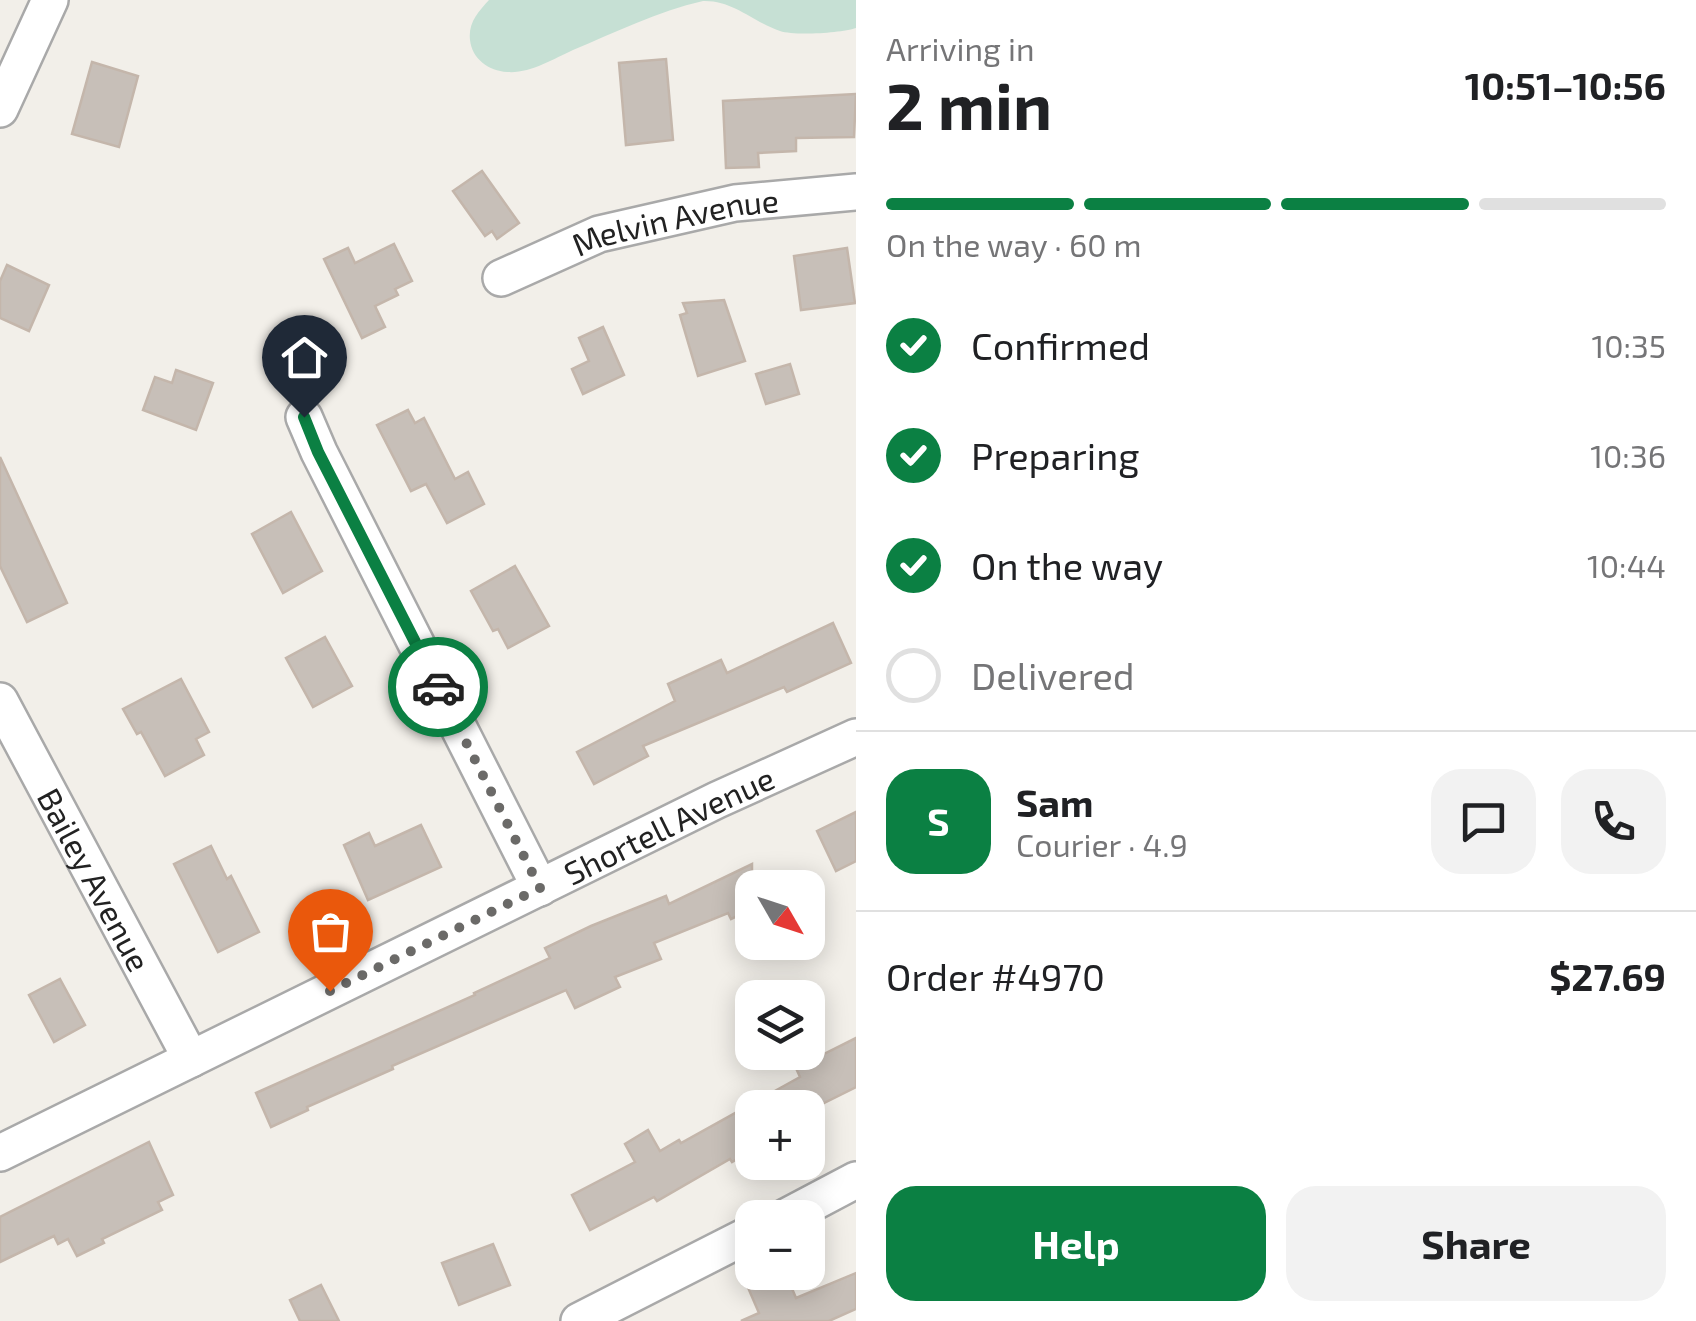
<!DOCTYPE html>
<html lang="en">
<head>
<meta charset="utf-8">
<style>
	body { margin:0; font-family:"Exo 2",sans-serif; background:#f2f2f2; color:#202124; height:100vh; display:flex; flex-direction:column; font-size:38px; white-space:nowrap }
	* { box-sizing:border-box; margin:0 }
	p { font-size:32px; color:#757577 }
	.icon { flex:none; width:55px; height:55px; fill:none; stroke:currentColor; stroke-width:2; stroke-linecap:round; stroke-linejoin:round }
	.map { position:relative; flex:1; overflow:hidden }
	.drawer { display:flex; flex-direction:column; background:#fff; width:840px }
	.drawer>* { flex:none }
	.needle { width:65px; rotate:129deg }
	.tools { position:absolute; left:735px; top:870px; display:grid; gap:20px }
	.tools a { display:grid; place-items:center; width:90px; height:90px; border-radius:20px; background:#fff; box-shadow:0 5px 25px #0003; font-size:50px }
	.pin { position:absolute; display:grid; place-items:center; width:85px; height:85px; color:#fff; margin:-102px -42px; border-radius:50% 50% 50% 0; rotate:-45deg; box-shadow:0 0 10px #0007 }
	.pin .icon { rotate:45deg }
	.courier { position:absolute; display:grid; place-items:center; width:100px; height:100px; margin:-50px; border:8px solid #0b8043; border-radius:50%; background:#fff; color:#222; box-shadow:0 2px 12px #0007 }
	.head em { font-style:normal; font-weight:700 }
	.head div { display:flex; flex-direction:column-reverse }
	.head { display:flex; align-items:center; justify-content:space-between; height:170px; padding:0 30px }
	h1 { font-size:65px; font-weight:700; line-height:75px }
	.bar { display:grid; grid-template-columns:repeat(4,1fr); gap:15px 10px; align-content:center; height:120px; padding:0 30px }
	.bar i { height:12px; border-radius:8px; background:#e0e0e0 }
	.bar .selected { background:#0b8043 }
	.bar p { grid-column:span 4 }
	.line { display:flex; align-items:center; gap:25px; padding:0 30px; border-top:2px solid #e0e0e0 }
	.line div { flex:1 }
	.round { display:grid; place-items:center; flex:none; width:105px; height:105px; border-radius:30px; background:#f2f2f2 }
	ol { padding:0 30px; list-style:none }
	li { display:flex; align-items:center; gap:30px; height:110px }
	li p { margin-inline-start:auto }
	li .icon { padding:10px; border-radius:50%; background:#0b8043; color:#fff; stroke-width:4 }
	li:last-child { color:#757577 }
	li i { width:55px; height:55px; border:5px solid #e0e0e0; border-radius:50% }
	.action { display:flex; gap:20px; margin-top:auto; padding:20px 30px }
	.action a { flex:1; height:115px; border-radius:30px; background:#0b8043; color:#fff; font-size:40px; font-weight:700; line-height:115px; text-align:center }
	.action a+a { background:#f2f2f2; color:#202124 }
	main { display:flex; flex:1; min-height:0 }
	.map>svg:first-child { display:block }
</style>
</head>
<body>
<main>
<div class="map">
<svg width="856" height="1321" viewBox="0 0 856 1321">
	<rect width="100%" height="100%" fill="#f2efe9"/>
	<path fill="#c6e0d4" d="M489,0H856V28C841,33 795,36 780,31C753,22 733,0 703,1C658,11 614,33 573,50C553,59 529,74 507,72C489,71 472,59 470,40C468,23 478,12 489,0Z"/>
	<g fill="#c7bfb8" stroke="#c4b6ab" stroke-width="2.5">
		<path d="M666,59L673,140L626,145L619,63Z"/>
		<path d="M92,62L138,76L119,147L72,134Z"/>
		<path d="M856,94L854,137L796,138V151L758,153L759,167L726,168L723,101Z"/>
		<path d="M482,171L519,223L497,239L492,231L485,236L453,191Z"/>
		<path d="M394,244L412,281L395,289L398,295L375,306L385,327L362,338L324,259L348,248L355,263Z"/>
		<path d="M847,248L855,303L801,310L794,256Z"/>
		<path d="M7,265L49,285L29,331L0,318V281Z"/>
		<path d="M724,300L745,361L698,376L680,315L687,313L683,303Z"/>
		<path d="M603,327L624,375L583,394L572,369L589,361L579,338Z"/>
		<path d="M790,364L799,394L766,404L756,374Z"/>
		<path d="M176,370L213,383L196,430L143,410L155,377L172,383Z"/>
		<path d="M408,410L415,423L424,418L455,479L468,472L484,504L447,523L426,484L411,491L377,425Z"/>
		<path d="M0,457L67,603L27,622L0,566Z"/>
		<path d="M291,512L322,571L283,593L252,534Z"/>
		<path d="M515,566L549,626L508,648L498,629L493,631L471,591Z"/>
		<path d="M833,623L851,663L787,692L784,687L643,746L648,756L594,784L577,752L675,701L668,684L721,660L727,673Z"/>
		<path d="M325,637L352,686L313,707L286,658Z"/>
		<path d="M181,679L209,732L196,739L204,755L165,776L141,732L137,734L123,709Z"/>
		<path d="M856,812V861L836,871L817,831Z"/>
		<path d="M421,825L441,867L368,900L344,845L369,833L375,846Z"/>
		<path d="M211,846L227,879L231,876L259,932L218,952L174,864Z"/>
		<path d="M752,864V909L731,919L728,913L654,943L661,959L615,977L620,987L575,1008L566,990L392,1066L393,1069L307,1107L308,1110L271,1127L256,1093L475,995L474,993L550,958L545,948L591,926L666,896L669,904Z"/>
		<path d="M60,979L85,1025L54,1042L29,995Z"/>
		<path d="M856,1038V1087L814,1108H752V1150L732,1162L730,1159L657,1201L654,1197L590,1230L572,1195L635,1162L625,1144L648,1130L660,1151L679,1140L681,1143L800,1077L796,1068Z"/>
		<path d="M149,1142L173,1195L158,1202L162,1210L102,1239L104,1243L77,1256L68,1239L58,1244L54,1236L0,1262V1217Z"/>
		<path d="M493,1244L510,1285L459,1305L442,1263Z"/>
		<path d="M770,1272H785L796,1298L856,1273V1309L829,1321H741L759,1313L746,1283Z"/>
		<path d="M321,1285L339,1321H300L290,1300Z"/>
	</g>
	<g fill="none" stroke-linecap="round" stroke-linejoin="round">
		<g stroke="#a9a9a9" stroke-width="40">
			<g id="street">
				<path d="M0,109L50,0"/>
				<path id="s1" d="M501,278L599,234L735,203L856,192"/>
				<path d="M304,417L319,452L540,888"/>
				<path id="s2" d="M0,701L191,1059"/>
				<path id="s3" d="M0,1153L717,800L856,737"/>
				<path d="M784,1218L856,1180"/>
				<path d="M579,1321L752,1233"/>
			</g>
		</g>
		<use href="#street" stroke="#fff" stroke-width="35"/>
	</g>
	<g fill="none" stroke-linecap="round" stroke-linejoin="round">
		<path stroke="#6b6a68" stroke-width="10" stroke-dasharray="0 18" d="M330,991L540,888L438,687"/>
		<path stroke="#0b8043" stroke-width="12" d="M304,417L318,452L438,687"/>
	</g>
	<g text-anchor="middle" dominant-baseline="central" stroke-width="9" stroke-linejoin="round" paint-order="stroke">
		<g font-size="32" fill="#222" stroke="#fff">
			<text stroke="none"><textPath href="#s1" startOffset="185">Melvin Avenue</textPath></text>
			<text stroke="none"><textPath href="#s3" startOffset="745">Shortell Avenue</textPath></text>
			<text stroke="none"><textPath href="#s2" startOffset="202">Bailey Avenue</textPath></text>
		</g>
	</g>
</svg>
<div class="tools">
<a><svg class="needle" viewBox="-14 -14 28 28"><path d="M0-13l5 13h-10z" fill="#e53935"/><path d="M0 13l5-13h-10z" fill="#757577"/></svg></a>
<a><svg class="icon" aria-label="layers" viewBox="0 0 24 24"><path d="M12 4l9 5-9 5-9-5zM3 14l9 5 9-5"/></svg></a>
<a>+</a>
<a>−</a>
</div>
<div class="pin" style="left:330px;top:991px;background:#ea580c"><svg class="icon" aria-label="bag" viewBox="0 0 24 24"><path d="M5 8h14l-1 12H6zM9 8a3 3 0 0 1 6 0"/></svg></div>
<div class="pin" style="left:304px;top:417px;background:#1f2937"><svg class="icon" aria-label="home" viewBox="0 0 24 24"><path d="M3 11l9-7 9 7M6 9v11h12V9"/></svg></div>
<div class="courier" style="left:438px;top:687px"><svg class="icon" aria-label="car" viewBox="0 0 24 24"><path d="M5 17H2v-5l4-1 3-4h7l3 4 3 1v5h-3M9 17h6M6 11h13"/><circle cx="7" cy="17" r="2"/><circle cx="17" cy="17" r="2"/></svg></div>
</div>
<section class="drawer">
<div class="head"><div><h1>2 min</h1><p>Arriving in</p></div><em>10:51–10:56</em></div>
<div class="bar"><i class="selected"></i><i class="selected"></i><i class="selected"></i><i></i><p>On the way · 60 m</p></div>
<ol>
<li><svg class="icon" aria-label="check" viewBox="0 0 24 24"><path d="M5 12l5 5 9-10"/></svg>Confirmed<p>10:35</p></li>
<li><svg class="icon" aria-label="check" viewBox="0 0 24 24"><path d="M5 12l5 5 9-10"/></svg>Preparing<p>10:36</p></li>
<li><svg class="icon" aria-label="check" viewBox="0 0 24 24"><path d="M5 12l5 5 9-10"/></svg>On the way<p>10:44</p></li>
<li><i></i>Delivered</li>
</ol>
<div class="line" style="height:180px"><b class="round" style="background:#0b8043;color:#fff">S</b><div><b>Sam</b><p>Courier · 4.9</p></div><a class="round"><svg class="icon" aria-label="chat" viewBox="0 0 24 24"><path d="M4 5h16v11H9l-5 4z"/></svg></a><a class="round"><svg class="icon" aria-label="phone" viewBox="0 0 24 24"><path d="M5 4h4l2 5-3 2q2 4 5 5l2-3 5 2v4C11 20 4 13 5 4z"/></svg></a></div>
<div class="line" style="height:130px"><div>Order #4970</div><b>$27.69</b></div>
<div class="action"><a>Help</a><a>Share</a></div>
</section>
</main>
</body>
</html>
